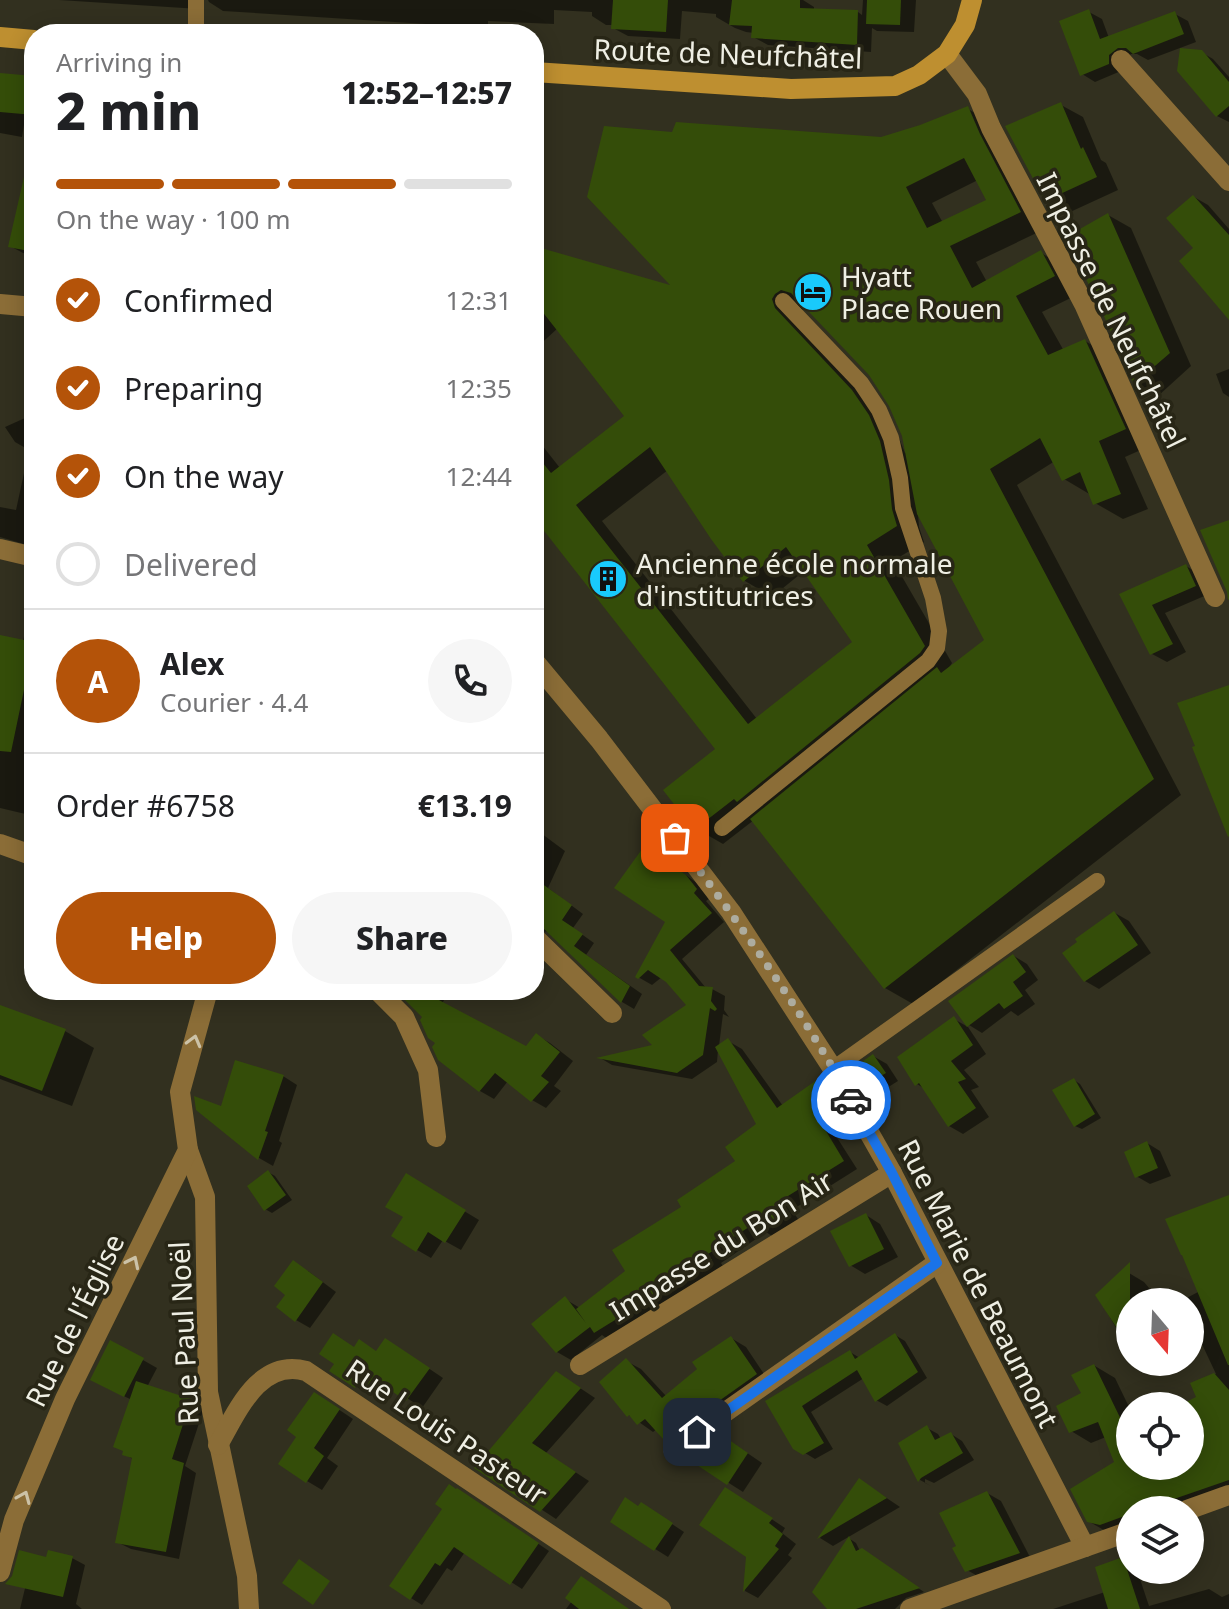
<!DOCTYPE html>
<html lang="en">
<head>
<meta charset="utf-8">
<style>
	body { margin:0; font-family:"Noto Sans",sans-serif; background:#f6f6f6; color:#202124; height:100vh; display:flex; flex-direction:column; font-size:30px; white-space:nowrap }
	* { box-sizing:border-box; margin:0 }
	p { font-size:26px; color:#757577 }
	.icon { flex:none; width:44px; height:44px; fill:none; stroke:currentColor; stroke-width:2; stroke-linecap:round; stroke-linejoin:round }
	.map { position:relative; flex:1; overflow:hidden }
	.panel { position:absolute; left:24px; top:24px; width:520px; height:976px; display:flex; flex-direction:column; background:#fff; border-radius:32px; box-shadow:0 4px 20px #0003 }
	.panel>* { flex:none }
	.needle { width:52px; rotate:161deg }
	.controls { position:absolute; left:1116px; top:1288px; display:grid; gap:16px }
	.controls a { display:grid; place-items:center; width:88px; height:88px; border-radius:50%; background:#fff; box-shadow:0 4px 20px #0003; font-size:40px }
	.pin { position:absolute; display:grid; place-items:center; width:68px; height:68px; color:#fff; margin:-34px; border-radius:16px; box-shadow:0 4px 12px #0006 }
	.courier { position:absolute; display:grid; place-items:center; width:80px; height:80px; margin:-40px; border:6px solid #1a73e8; border-radius:50%; background:#fff; color:#222; box-shadow:0 2px 10px #0007 }
	.overview em { font-style:normal; font-weight:800 }
	.overview div { display:flex; flex-direction:column-reverse }
	.overview { display:flex; align-items:center; justify-content:space-between; height:136px; padding:0 32px }
	h1 { font-size:52px; font-weight:800; line-height:60px }
	.bar { display:grid; grid-template-columns:repeat(4,1fr); gap:12px 8px; align-content:center; height:96px; padding:0 32px }
	.bar i { height:10px; border-radius:6px; background:#e0e0e0 }
	.bar .selected { background:#b45309 }
	.bar p { grid-column:span 4 }
	.line { display:flex; align-items:center; gap:20px; padding:0 32px; border-top:2px solid #e0e0e0 }
	.line div { flex:1 }
	.round { display:grid; place-items:center; flex:none; width:84px; height:84px; border-radius:42px; background:#f6f6f6 }
	ol { padding:0 32px; list-style:none }
	li { display:flex; align-items:center; gap:24px; height:88px }
	li p { margin-inline-start:auto }
	li .icon { padding:8px; border-radius:50%; background:#b45309; color:#fff; stroke-width:4 }
	li:last-child { color:#757577 }
	li i { width:44px; height:44px; border:4px solid #e0e0e0; border-radius:50% }
	.primary-button { display:flex; gap:16px; margin-top:auto; padding:16px 32px }
	.primary-button a { flex:1; height:92px; border-radius:48px; background:#b45309; color:#fff; font-size:32px; font-weight:800; line-height:92px; text-align:center }
	.primary-button a+a { background:#f6f6f6; color:#202124 }
	.map>svg:first-child { display:block }
</style>
</head>
<body>
<div class="map">
<svg width="1229" height="1609" viewBox="0 0 1229 1609">
	<rect width="100%" height="100%" fill="#32301f"/>
	<g fill="#0007" fill-rule="evenodd">
		<path d="M59,0H203L199,9Z"/>
		<path d="M208,0H803L814,7V10L858,12L862,15L863,0H916L914,32L877,31L872,28L871,52L768,45L753,37L754,33L746,32L735,28L716,17V14L682,11L680,39L628,36L613,28L614,25H606L592,16V12L554,10V24L488,21V28L223,11L209,2Z"/>
		<path d="M1089,12L1102,19L1109,38L1175,14L1188,21L1196,42L1148,60L1137,54H1131L1121,63V71L1095,82L1082,74Z"/>
		<path d="M1201,52L1213,59L1229,77V122L1217,116Z"/>
		<path d="M0,75L34,77V120H27L26,125H24L22,137L0,133Z"/>
		<path d="M1061,105L1083,117L1101,160L1106,163L1118,190L1068,213L1046,200Z"/>
		<path d="M968,109L996,125L1047,228L976,262L987,282L1041,253L1069,269L1081,293L1042,312L1064,351L1085,341L1113,357L1152,445L1125,457L1148,509L1123,519L1095,503L1091,495L1064,479L1055,461L1017,485L1181,795L913,1004L885,988L754,820L723,844L695,828L718,749L534,515V435L560,468L627,416L558,328L534,350V248L676,289L673,134L881,139ZM978,180L988,201L943,223L932,203ZM807,307L871,374L891,405L904,435L907,452L905,453L897,433L799,315L803,309ZM668,470L745,581L772,597L804,571L855,642L757,719L602,521ZM918,513L987,641L947,671L952,663L893,561L924,542L919,527Z"/>
		<path d="M1194,197L1208,205L1229,229V312L1196,248Z"/>
		<path d="M34,212V255L23,253L10,246Z"/>
		<path d="M1108,215L1131,228L1191,366L1158,396L1136,383L1097,297Z"/>
		<path d="M1229,369V397L1223,393L1216,374Z"/>
		<path d="M25,418L34,420V547L0,537V507L16,510L29,450L15,442L5,427Z"/>
		<path d="M1186,566L1201,575L1209,594L1165,613L1186,652L1167,662L1152,654L1122,595Z"/>
		<path d="M31,606L34,607V816L0,808V637L23,641Z"/>
		<path d="M534,828L565,851L548,888L583,914L573,928L594,943L586,955L642,994L634,1009L622,1002L549,931L542,932L534,928Z"/>
		<path d="M645,847L700,885L710,898L706,901L724,922L682,959L706,988L712,989L725,996L724,1010L729,1017L723,1014L719,1046L728,1041L742,1049L783,1106L821,1079L835,1087L850,1111L829,1125L857,1169L792,1210L800,1222L775,1238L766,1232L721,1263L725,1269L609,1340L602,1335L571,1360L557,1352L565,1299L580,1308L628,1272L684,1207L737,1161L758,1124L718,1050L717,1062L692,1079L612,1065L602,1059L656,1046L689,1006L662,977L652,985L638,977L667,922Z"/>
		<path d="M1115,913L1129,921L1151,953L1099,989L1085,981Z"/>
		<path d="M1014,956L1027,964L1038,980L1025,990L1035,1004L1018,1016L1011,1011L982,1033L969,1025Z"/>
		<path d="M398,990H449L442,1004L526,1048L536,1035L550,1043L573,1061L554,1086L561,1091L546,1108L532,1100L508,1081L494,1099L480,1091L439,1059L438,1043L424,1017Z"/>
		<path d="M0,1007L65,1031L94,1048L72,1106L0,1079Z"/>
		<path d="M954,1019L968,1027L986,1054L964,1070L979,1087L971,1090L989,1117L963,1134L949,1126L925,1089L917,1084Z"/>
		<path d="M873,1056L887,1064L898,1081L874,1096L861,1088Z"/>
		<path d="M283,1076L297,1085L279,1141L282,1143L273,1166L259,1158L197,1109L222,1108Z"/>
		<path d="M1074,1080L1080,1084L1101,1118L1082,1129L1075,1126Z"/>
		<path d="M1147,1143L1160,1151L1171,1176L1150,1184L1136,1176Z"/>
		<path d="M268,1172L275,1176L292,1200L272,1213L265,1209Z"/>
		<path d="M406,1176L479,1220L461,1250L443,1240L431,1258L393,1236L406,1216Z"/>
		<path d="M1229,1198V1498L1190,1510H1130V1532L1109,1533L1088,1521L1117,1463L1106,1437L1091,1443L1071,1431L1083,1394L1095,1366L1115,1378L1130,1409V1466H1190V1406H1186L1199,1398L1193,1384L1216,1374L1200,1340L1190,1345V1302H1179L1198,1292Z"/>
		<path d="M866,1215L880,1224L898,1257L865,1274L850,1265Z"/>
		<path d="M1124,1270L1144,1282L1161,1302H1130V1352L1097,1295Z"/>
		<path d="M308,1271L336,1292L310,1328L296,1320Z"/>
		<path d="M895,1335L905,1341L927,1378L887,1406L876,1400L864,1378L811,1412L833,1449L815,1459L795,1447L768,1402L850,1352L860,1358Z"/>
		<path d="M731,1338L746,1347L770,1383L680,1447L665,1439L657,1429L653,1432L629,1415L602,1382L626,1361L641,1369L667,1397Z"/>
		<path d="M400,1349L443,1378L422,1408L392,1388L387,1395L374,1388L370,1395L356,1386L377,1352Z"/>
		<path d="M143,1360L157,1368L147,1387L190,1401L204,1408L185,1466L196,1473L179,1559L131,1549L117,1542L133,1459L124,1454L132,1400L107,1388Z"/>
		<path d="M571,1382L595,1398L546,1453L589,1481L556,1519L477,1467Z"/>
		<path d="M329,1403L353,1419L327,1458L338,1466L322,1490L307,1481L299,1436Z"/>
		<path d="M927,1428L938,1434L941,1439L951,1434L962,1441L974,1460L934,1483L925,1479V1483L931,1486L920,1480L900,1443Z"/>
		<path d="M734,1444L762,1463L743,1492L688,1457Z"/>
		<path d="M860,1480L900,1507L833,1546L820,1538Z"/>
		<path d="M987,1493L1001,1501L1032,1561L981,1578L967,1570Z"/>
		<path d="M469,1497L549,1551L522,1589L465,1552L452,1571L447,1568L422,1605L392,1586Z"/>
		<path d="M740,1498L785,1528L782,1533L796,1544L788,1555L792,1558L758,1598L745,1591L748,1556Z"/>
		<path d="M640,1508L654,1512L684,1532L668,1557L612,1522Z"/>
		<path d="M850,1539L856,1543L860,1551L869,1554L924,1592L906,1598L895,1609H830Z"/>
		<path d="M33,1555L47,1559L72,1558L85,1565L76,1604L82,1609H20Z"/>
		<path d="M1123,1559L1130,1563V1570H1137L1149,1606L1209,1589L1222,1597L1229,1594V1609H1053L1105,1592Z"/>
		<path d="M572,1601L619,1609H566Z"/>
	</g>
	<g fill="#344d09" fill-rule="evenodd">
		<path d="M613,0H668L666,32L611,29Z"/>
		<path d="M732,0H800V8L858,10L857,45L751,38L752,26L729,25Z"/>
		<path d="M867,0H901L900,25L866,24Z"/>
		<path d="M1089,9L1100,39L1175,11L1184,34L1133,54L1126,48H1118L1109,55V64L1080,76L1059,21Z"/>
		<path d="M1180,48L1202,50L1229,82V106L1216,117L1177,71Z"/>
		<path d="M0,73L34,76V115L0,112Z"/>
		<path d="M1061,102L1081,149L1083,147L1097,177L1045,201L1005,126Z"/>
		<path d="M968,106L980,134L1021,212L950,246L972,288L1041,250L1055,276L1016,296L1048,355L1085,339L1126,429L1099,441L1121,494L1093,505L1080,472L1062,481L1040,438L990,469L1154,779L884,989L750,819L937,667L941,673L984,640L917,514L902,436L889,406L869,375L791,293L781,290L775,294L772,299L775,308L852,390L869,415L880,441L889,480L892,509L897,526L867,545L925,646L920,653L737,802L734,799L694,830L663,790L715,749L534,518V452L551,473L624,416L534,301V246L670,285L587,197L604,126L672,132L676,122L881,137L920,125ZM964,158L986,200L927,228L906,187ZM650,447L711,539L743,582L786,547L852,642L748,724L576,505Z"/>
		<path d="M24,177L34,178V252L8,247Z"/>
		<path d="M1193,195L1229,235V320L1179,261L1193,248L1166,218Z"/>
		<path d="M1108,213L1170,353L1134,384L1096,298L1064,238Z"/>
		<path d="M1229,520V599L1228,600L1227,592L1200,530Z"/>
		<path d="M1186,564L1196,586L1152,605L1173,644L1150,655L1119,594Z"/>
		<path d="M0,635L34,642L11,752L0,751Z"/>
		<path d="M1229,685V836L1228,837L1192,747L1195,746L1177,703Z"/>
		<path d="M645,845L686,875L697,889L694,893L712,913L670,950L699,986L713,987L711,1001L717,1009L715,1011L710,1008L703,1055L677,1073L596,1058L652,1045L642,1035L686,1005L666,982L648,970L638,979L635,977L665,922L614,888Z"/>
		<path d="M534,878L572,905L562,920L583,934L574,946L630,986L621,1003L543,928L534,924Z"/>
		<path d="M1114,911L1138,945L1084,982L1062,953L1077,942L1075,939Z"/>
		<path d="M1013,954L1026,972L1013,982L1023,996L1004,1009L999,1003L967,1027L948,1001Z"/>
		<path d="M395,990H420L526,1046L536,1033L560,1052L541,1076L549,1082L531,1102L495,1073L479,1092L438,1060L432,1047L435,1043L428,1038L420,1020L422,1017Z"/>
		<path d="M0,1005L66,1029L42,1091L0,1075Z"/>
		<path d="M954,1016L973,1045L951,1061L966,1079L958,1082L976,1108L948,1127L919,1083L915,1086L897,1057Z"/>
		<path d="M728,1038L777,1108L821,1077L837,1103L817,1116L844,1161L780,1201L788,1214L760,1231L755,1223L708,1254L712,1260L594,1333L590,1327L556,1353L531,1324L565,1296L586,1323L576,1309L625,1271L612,1250L681,1207L677,1200L735,1161L725,1147L756,1124L715,1047Z"/>
		<path d="M873,1054L886,1073L860,1089L849,1071Z"/>
		<path d="M235,1060L284,1075L265,1131L268,1132L258,1160L196,1110L194,1096L221,1106Z"/>
		<path d="M1074,1078L1095,1114L1074,1127L1052,1090Z"/>
		<path d="M1147,1141L1158,1168L1135,1178L1124,1152Z"/>
		<path d="M268,1170L286,1195L264,1211L247,1186Z"/>
		<path d="M406,1173L466,1210L445,1243L428,1232L416,1252L391,1236L403,1217L385,1207Z"/>
		<path d="M1229,1195V1365H1228L1182,1255H1181L1165,1219Z"/>
		<path d="M866,1213L884,1249L849,1267L830,1231Z"/>
		<path d="M293,1260L323,1282L295,1322L276,1307L285,1295L274,1286Z"/>
		<path d="M1130,1262V1348L1095,1295Z"/>
		<path d="M333,1333L354,1347L359,1339L376,1351L385,1338L430,1368L406,1401L377,1381L371,1389L359,1381L355,1388L329,1371L334,1364L319,1354Z"/>
		<path d="M895,1333L918,1372L875,1402L857,1370L802,1406L824,1443L803,1455L793,1449L765,1401L850,1350L855,1359Z"/>
		<path d="M731,1336L757,1374L664,1440L645,1419L637,1425L629,1415L627,1417L599,1382L626,1358L662,1398L697,1369L692,1362Z"/>
		<path d="M110,1340L144,1358L124,1397L90,1380Z"/>
		<path d="M1094,1364L1130,1438V1466H1190V1406H1183L1182,1404L1196,1397L1190,1383L1214,1373L1229,1390V1480L1142,1510H1130V1514L1100,1525L1087,1522L1070,1489L1114,1462L1098,1422L1069,1433L1056,1406L1081,1393L1071,1375Z"/>
		<path d="M556,1371L581,1388L532,1443L576,1472L540,1512L474,1468Z"/>
		<path d="M136,1381L191,1399L172,1459L184,1463L166,1552L115,1543L132,1458L122,1455L123,1451L113,1447Z"/>
		<path d="M314,1392L340,1409L314,1448L324,1456L306,1483L278,1464L296,1437L287,1430Z"/>
		<path d="M927,1425L935,1440L951,1432L963,1453L921,1478L918,1482L898,1443Z"/>
		<path d="M719,1433L748,1453L727,1485L685,1457Z"/>
		<path d="M859,1478L887,1498L817,1539Z"/>
		<path d="M449,1484L456,1489L457,1488L539,1543L510,1585L454,1547L440,1566L435,1563L410,1600L389,1586L442,1509L435,1504Z"/>
		<path d="M725,1487L773,1518L769,1523L783,1534L775,1546L779,1549L743,1592L746,1557L699,1525Z"/>
		<path d="M987,1491L1020,1553L965,1572L952,1548L956,1546L939,1513Z"/>
		<path d="M625,1497L638,1506L641,1502L673,1523L654,1551L610,1522Z"/>
		<path d="M849,1536L856,1551L862,1548L920,1588L856,1609H827L812,1592Z"/>
		<path d="M19,1550L46,1557L48,1550L73,1556L63,1597L5,1584L12,1576Z"/>
		<path d="M1123,1557L1140,1609H1108L1095,1567Z"/>
		<path d="M299,1559L330,1581L313,1605L282,1583Z"/>
		<path d="M581,1576L629,1609H579L565,1598Z"/>
	</g>
	<g fill="none" stroke-linecap="round" stroke-linejoin="round">
		<g stroke="#8b6d37" stroke-width="16">
			<path d="M196,0V34"/>
			<path d="M722,828L928,661L937,648L939,631L933,598L903,508L900,478L891,438L879,410L861,383L783,301"/>
			<path d="M833,1069L1097,881"/>
		</g>
		<g stroke="#8b6d37" stroke-width="20">
			<path d="M947,54L977,94L991,128L1084,304L1215,597"/>
			<path d="M1121,60L1229,181"/>
			<path d="M0,304L34,307"/>
			<path d="M0,549L34,557"/>
			<path d="M534,661L599,739L731,912L833,1069L892,1173L1085,1547"/>
			<path d="M0,844L34,856"/>
			<path d="M534,937L612,1013"/>
			<path d="M377,990L404,1017L428,1070L436,1137"/>
			<path d="M188,1150L205,1197L208,1392L247,1576L249,1609"/>
			<path d="M580,1365L892,1173"/>
			<path d="M218,1445C237,1412 259,1358 306,1371L661,1609"/>
			<path d="M673,1449L937,1263"/>
			<path d="M1187,1510L1229,1495"/>
			<path d="M0,1572L14,1520L65,1399L188,1150L180,1092L208,990"/>
			<path d="M910,1609L1130,1531"/>
		</g>
		<g stroke="#be8f30" stroke-width="20">
			<path d="M0,37L34,40"/>
			<path d="M534,72L791,89L895,86L919,75L947,54L965,25L972,0"/>
		</g>
	</g>
	<defs><path id="oneway-chevron" d="M-2-3.5L2.5 0L-2 3.5" fill="none" stroke-width="1.6" stroke-linecap="round" stroke-linejoin="round" transform="scale(2)"/></defs>
	<g stroke="#ccc2a7">
		<use href="#oneway-chevron" transform="translate(194 1041) rotate(-75)"/>
		<use href="#oneway-chevron" transform="translate(133 1262) rotate(-64)"/>
		<use href="#oneway-chevron" transform="translate(24 1497) rotate(-67)"/>
	</g>
	<g fill="none" stroke-linecap="round" stroke-linejoin="round">
		<path stroke="#adac9f" stroke-width="8" stroke-dasharray="0 14.4" d="M675,838C738,921 800,1008 851,1100"/>
		<path stroke="#1a73e8" stroke-width="10" d="M697,1432L937,1263L892,1173L851,1100"/>
	</g>
	<defs>
		<g id="hotel-disc" transform="scale(2)"><circle r="9.5" fill="#19cafc" stroke="#282616"/><path d="M-6-4.5h1.5V1H6V5H4.5V3h-9V5H-6ZM-4 0a1.8 1.8 0 1 1 3.6 0ZM.5 0V-2.5h3Q6-2.5 6 0Z" fill="#111"/></g>
		<g id="building-disc" transform="scale(2)"><circle r="9.5" fill="#19cafc" stroke="#282616"/><path d="M-4-6H4V6H1V3H-1V6H-4ZM-2.5-4.3h1.7v1.8h-1.7ZM.8-4.3h1.7v1.8H.8ZM-2.5-1h1.7V.8h-1.7ZM.8-1h1.7V.8H.8Z" fill="#111"/></g>
	</defs>
	<g fill-rule="evenodd">
		<use href="#hotel-disc" x="813" y="292"/>
		<use href="#building-disc" x="608" y="579"/>
	</g>
	<g text-anchor="middle" dominant-baseline="central" stroke-width="7" stroke-linejoin="round" paint-order="stroke">
		<g font-size="28" fill="#efefe4" stroke="#282616">
			<text transform="translate(728 53) rotate(2)">Route de Neufchâtel</text>
			<text transform="translate(1112 310) rotate(64)">Impasse de Neufchâtel</text>
			<text transform="translate(721 1245) rotate(-32)">Impasse du Bon Air</text>
			<text transform="translate(979 1283) rotate(63)">Rue Marie de Beaumont</text>
			<text transform="translate(74 1320) rotate(-64)">Rue de l'Église</text>
			<text transform="translate(183 1333) rotate(-93)">Rue Paul Noël</text>
			<text transform="translate(447 1431) rotate(34)">Rue Louis Pasteur</text>
		</g>
		<g font-size="28" fill="#efefe4" stroke="#282616" text-anchor="start">
			<text x="841" y="276">Hyatt<tspan x="841" dy="32">Place Rouen</tspan></text>
			<text x="636" y="563">Ancienne école normale<tspan x="636" dy="32">d'institutrices</tspan></text>
		</g>
	</g>
</svg>
<div class="controls">
<a><svg class="needle" viewBox="-14 -14 28 28"><path d="M0-13l5 13h-10z" fill="#e53935"/><path d="M0 13l5-13h-10z" fill="#757577"/></svg></a>
<a><svg class="icon" aria-label="locate" viewBox="0 0 24 24"><circle cx="12" cy="12" r="6"/><path d="M12 2v4M12 18v4M2 12h4M18 12h4"/></svg></a>
<a><svg class="icon" aria-label="layers" viewBox="0 0 24 24"><path d="M12 4l9 5-9 5-9-5zM3 14l9 5 9-5"/></svg></a>
</div>
<div class="pin" style="left:675px;top:838px;background:#ea580c"><svg class="icon" aria-label="bag" viewBox="0 0 24 24"><path d="M5 8h14l-1 12H6zM9 8a3 3 0 0 1 6 0"/></svg></div>
<div class="pin" style="left:697px;top:1432px;background:#1f2937"><svg class="icon" aria-label="home" viewBox="0 0 24 24"><path d="M3 11l9-7 9 7M6 9v11h12V9"/></svg></div>
<div class="courier" style="left:851px;top:1100px"><svg class="icon" aria-label="car" viewBox="0 0 24 24"><path d="M5 17H2v-5l4-1 3-4h7l3 4 3 1v5h-3M9 17h6M6 11h13"/><circle cx="7" cy="17" r="2"/><circle cx="17" cy="17" r="2"/></svg></div>
<section class="panel">
<div class="overview"><div><h1>2 min</h1><p>Arriving in</p></div><em>12:52–12:57</em></div>
<div class="bar"><i class="selected"></i><i class="selected"></i><i class="selected"></i><i></i><p>On the way · 100 m</p></div>
<ol>
<li><svg class="icon" aria-label="check" viewBox="0 0 24 24"><path d="M5 12l5 5 9-10"/></svg>Confirmed<p>12:31</p></li>
<li><svg class="icon" aria-label="check" viewBox="0 0 24 24"><path d="M5 12l5 5 9-10"/></svg>Preparing<p>12:35</p></li>
<li><svg class="icon" aria-label="check" viewBox="0 0 24 24"><path d="M5 12l5 5 9-10"/></svg>On the way<p>12:44</p></li>
<li><i></i>Delivered</li>
</ol>
<div class="line" style="height:144px"><b class="round" style="background:#b45309;color:#fff">A</b><div><b>Alex</b><p>Courier · 4.4</p></div><a class="round"><svg class="icon" aria-label="phone" viewBox="0 0 24 24"><path d="M5 4h4l2 5-3 2q2 4 5 5l2-3 5 2v4C11 20 4 13 5 4z"/></svg></a></div>
<div class="line" style="height:104px"><div>Order #6758</div><b>€13.19</b></div>
<div class="primary-button"><a>Help</a><a>Share</a></div>
</section>
</div>
</body>
</html>
